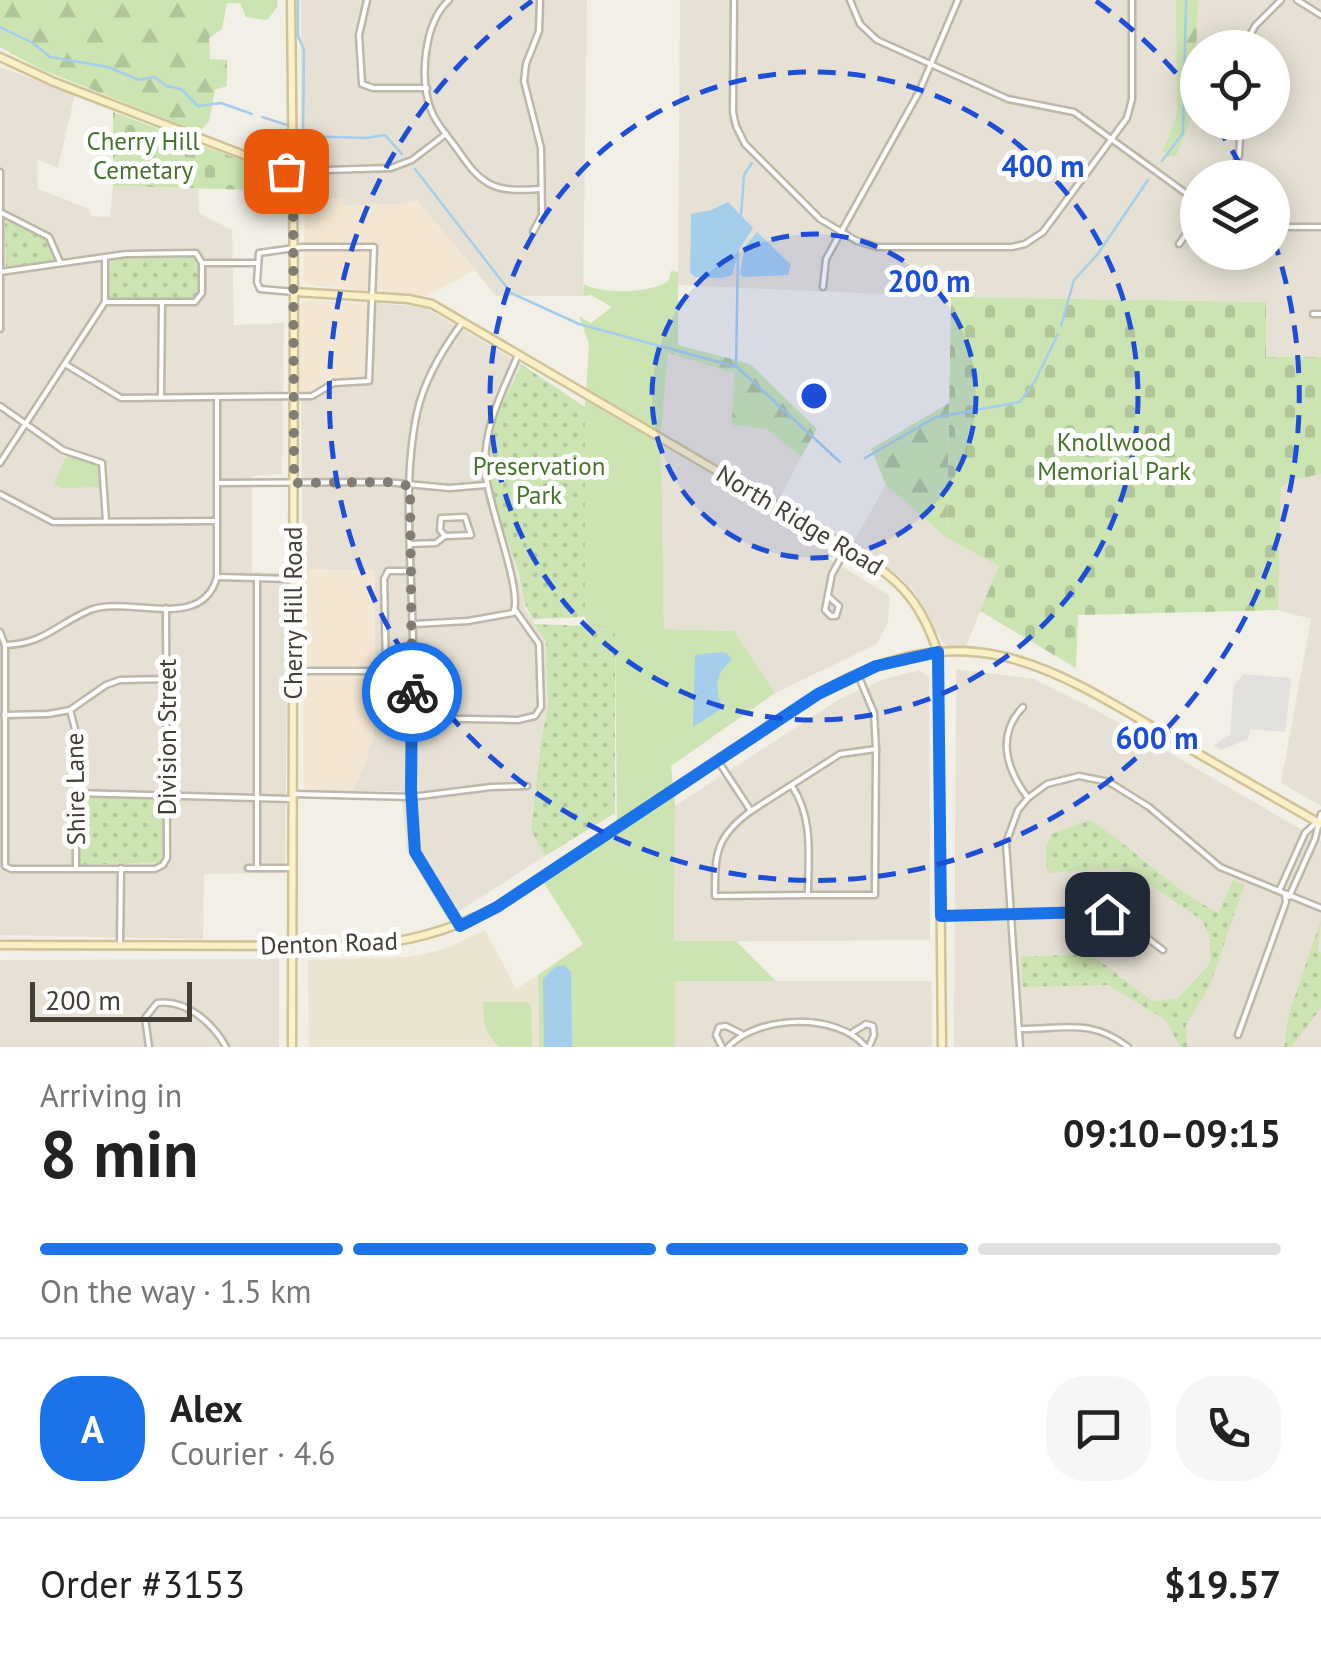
<!DOCTYPE html>
<html lang="en">
<head>
<meta charset="utf-8">
<style>
	body { margin:0; font-family:"PT Sans",sans-serif; background:#f6f6f6; color:#222; height:100vh; display:flex; flex-direction:column; font-size:38px; white-space:nowrap }
	* { box-sizing:border-box; margin:0 }
	p { font-size:32px; color:#767676 }
	.icon { flex:none; width:55px; height:55px; fill:none; stroke:currentColor; stroke-width:2; stroke-linecap:round; stroke-linejoin:round }
	.map { position:relative; height:1047px; overflow:hidden }
	.details { display:flex; flex-direction:column; background:#fff; flex:1 }
	.details>* { flex:none }
	.fabs { position:absolute; left:1180px; top:30px; display:grid; gap:20px }
	.fabs a { display:grid; place-items:center; width:110px; height:110px; border-radius:50%; background:#fff; box-shadow:0 5px 25px #0003; font-size:50px }
	.scale { position:absolute; left:30px; bottom:25px; width:162px; box-sizing:border-box; padding-left:10px; border:5px solid #443f36; border-top:0; font-size:28px; line-height:35px; white-space:nowrap; color:#443f36; -webkit-text-stroke:8px #fff; paint-order:stroke }
	.pin { position:absolute; display:grid; place-items:center; width:85px; height:85px; color:#fff; margin:-42px; border-radius:20px; box-shadow:0 5px 15px #0006 }
	.courier { position:absolute; display:grid; place-items:center; width:100px; height:100px; margin:-50px; border:8px solid #1a73e8; border-radius:50%; background:#fff; color:#222; box-shadow:0 2px 12px #0007 }
	.overview em { font-style:normal; font-weight:700 }
	.overview div { display:flex; flex-direction:column-reverse }
	.overview { display:flex; align-items:center; justify-content:space-between; height:170px; padding:0 40px }
	h1 { font-size:65px; font-weight:700; line-height:75px }
	.bar { display:grid; grid-template-columns:repeat(4,1fr); gap:15px 10px; align-content:center; height:120px; padding:0 40px }
	.bar i { height:12px; border-radius:8px; background:#e0e0e0 }
	.bar .active { background:#1a73e8 }
	.bar p { grid-column:span 4 }
	.line { display:flex; align-items:center; gap:25px; padding:0 40px; border-top:2px solid #e0e0e0 }
	.line div { flex:1 }
	.round { display:grid; place-items:center; flex:none; width:105px; height:105px; border-radius:40px; background:#f6f6f6 }
	.map>svg:first-child { display:block }
</style>
</head>
<body>
<div class="map">
<svg width="1321" height="1047" viewBox="0 0 1321 1047">
	<defs>
		<pattern id="forest-firs" width="22" height="20" patternUnits="userSpaceOnUse" patternTransform="scale(2.5)"><rect width="22" height="20" fill="#cce4b1"/><path d="M5 1l3.5 6h-7zM16 11l3.5 6h-7z" fill="#b0c599"/></pattern>
		<pattern id="cemetery-stones" width="16" height="16" patternUnits="userSpaceOnUse" patternTransform="scale(2.5)"><rect width="16" height="16" fill="#cce4b1"/><path d="M2 7V4a2 2 0 0 1 4 0v3zM10 15v-3a2 2 0 0 1 4 0v3z" fill="#b0c599"/></pattern>
		<pattern id="park-dots" width="8" height="8" patternUnits="userSpaceOnUse" patternTransform="scale(2.5)"><rect width="8" height="8" fill="#cce4b1"/><path d="M2 2h.1M6 6h.1" fill="none" stroke="#b0c599" stroke-width="1.8" stroke-linecap="round"/></pattern>
	</defs>
	<rect width="100%" height="100%" fill="#f2efe6"/>
	<g fill="#e6e1d4" fill-rule="evenodd">
		<path d="M301,0H587L583,296H496L417,200L403,204L343,205L342,198H306L301,150Z"/>
		<path d="M680,0H1321V357H1266L1265,302L951,297L678,285ZM1198,48H1272V122H1198ZM1198,178H1272V252H1198Z"/>
		<path d="M0,67L75,94L58,168L37,159L38,189L90,209L91,216L110,217L113,186L198,189L199,213L232,230L234,325L284,323L282,474L252,476V572L288,573L285,873L204,874L203,939L0,935Z"/>
		<path d="M376,303L424,307L521,364L494,422L491,462L526,610L546,641L548,708L541,740L531,830L545,856L447,919L407,851L401,791H353L368,758L366,757L374,736L375,571L303,569L301,399L316,397L336,387L369,384L373,381Z"/>
		<path d="M668,353L734,372L767,429L801,457L773,511L832,545L828,558L890,596L888,622L877,644L775,693L734,631L664,629L661,433Z"/>
		<path d="M1321,474V806L1281,783L1311,619L1278,610L1281,487L1292,480Z"/>
		<path d="M886,485L947,538L999,566L966,646L949,647L943,643L914,591L899,576L851,546Z"/>
		<path d="M956,669L1034,679L1093,708L1321,841V1047H954Z"/>
		<path d="M919,670L929,677L930,940L674,942L675,806L838,700L882,680Z"/>
		<path d="M279,959V1047H0V960Z"/>
		<rect x="675" y="981" width="257" height="66"/>
	</g>
	<g fill="#f3e6d2">
		<path d="M306,198H343L344,205L403,204L417,200L476,270L426,296L308,285L303,279Z"/>
		<path d="M313,300L368,305L369,374L366,379L337,380L310,393L299,392L300,306L304,301Z"/>
		<path d="M303,569L375,570L374,736L366,756L368,758L353,791H304Z"/>
	</g>
	<path fill="#ebe4d1" d="M485,930L516,989L538,975L539,1047H309L308,960L409,957L444,949Z"/>
	<g fill="#cce4b1">
		<path d="M671,271L678,272V345L668,354L661,433L664,629L734,631L775,693L671,766L675,805L674,941H736L776,981H675V1047H539L538,975L583,944L544,883L617,834L615,628L588,627L585,617V407L589,344L579,316L591,323L612,307L591,295L583,296L584,284C600,295 656,293 669,280Z"/>
		<path d="M67,455L97,462L101,467L100,487L62,488L54,484Z"/>
		<path d="M483,1002H527L531,1006L532,1047H500C485,1034 483,1022 483,1002Z"/>
	</g>
	<g fill="url(#forest-firs)">
		<path d="M0,0H277L278,6L267,20L246,17L240,3H227L222,29L209,38L210,59L227,60V86L215,90L209,121L199,132L40,69L0,47Z"/>
		<path d="M1176,0H1198L1194,112L1176,156H1169L1163,151L1177,115Z"/>
		<path d="M678,345L750,364L817,429L801,457L767,429L732,425L734,373L668,353Z"/>
		<path d="M949,403L947,538L886,485L871,449Z"/>
	</g>
	<g fill="url(#cemetery-stones)">
		<path d="M113,112L257,166L256,190L113,186Z"/>
		<path d="M951,297L1266,302V357H1321V474L1292,480L1281,487L1278,610L1078,615L1076,668L980,611L999,566L947,538Z"/>
	</g>
	<g fill="url(#park-dots)">
		<path d="M9,220L49,240L55,261L6,267L5,224Z"/>
		<path d="M195,255L199,259V294L195,299H112L108,296L111,261L126,256Z"/>
		<path d="M521,364L585,407V617L533,619C522,605 522,585 517,568C502,523 479,469 495,421C501,402 514,384 521,364Z"/>
		<path d="M534,624L615,627V813L545,856L531,830L541,740L548,708L546,641Z"/>
		<path d="M79,797L164,800V862L79,865Z"/>
		<path d="M1090,820C1135,849 1172,890 1219,913L1233,880L1244,885L1211,983L1186,1025L1187,1047H1180L1166,1020L1108,985L1023,987L1021,957L1091,954L1152,1001L1177,999L1210,964V938L1202,920L1145,881L1117,868L1047,873L1046,849L1051,834Z"/>
		<path d="M1321,920L1318,950L1321,953V1008L1291,1047H1284L1289,1014Z"/>
	</g>
	<path fill="#e3e1de" d="M1244,674L1291,678L1286,726L1284,732L1250,729L1248,739L1221,750L1213,746L1230,734L1234,685Z"/>
	<g fill="#a5cdec">
		<path d="M728,202L753,228L740,248L732,275L722,278L695,277L690,273L691,214L711,210Z"/>
		<path d="M757,232L791,265L788,275L743,277L740,274L745,246Z"/>
		<path d="M721,652L727,653L732,660C715,673 714,689 723,708L693,727L695,655Z"/>
		<path d="M564,965L571,972L572,1047H544L543,979L555,967Z"/>
	</g>
	<g fill="none" stroke-linecap="round" stroke-linejoin="round">
		<g stroke="#a5cdec" stroke-width="2.5">
			<path d="M298,0V36L304,50L303,136L366,138L385,135L402,154"/>
			<path d="M0,27L33,43L50,57L108,67L139,80L155,77L166,86L181,89L198,106L221,103L252,114"/>
			<path d="M262,117L287,125"/>
			<path d="M1162,161L1183,133L1186,0"/>
			<path d="M415,169L511,293L579,324L737,367L840,462"/>
			<path d="M741,215L744,175L752,163"/>
			<path d="M1061,326L1074,280L1097,255L1148,180"/>
			<path d="M736,365L738,253"/>
			<path d="M865,458L936,417L1020,402L1035,381L1058,334"/>
		</g>
		<g stroke="#bdb7a9" stroke-width="9">
			<g id="street">
				<path d="M367,0L359,35L362,84L373,88H427"/>
				<path d="M449,0C424,23 419,78 431,110C436,124 448,136 457,149C466,161 474,175 488,183C504,192 523,190 541,189"/>
				<path d="M734,0L733,112L736,126L745,144L820,219L857,241L877,247H1012L1025,244L1043,232L1127,118L1132,99V0"/>
				<path d="M850,0L860,24L877,40L1008,99L1074,112L1198,202"/>
				<path d="M1297,0L1321,15"/>
				<path d="M1243,48L1255,26L1281,0"/>
				<path d="M293,171L391,168L412,160L446,134"/>
				<path d="M0,172V329"/>
				<path d="M1226,178L1239,156L1241,122"/>
				<path d="M2,213L49,237L60,262"/>
				<path d="M1272,227H1321"/>
				<path d="M533,232L542,215L541,148L524,81L526,64L539,31L540,0"/>
				<path d="M1179,244L1198,218"/>
				<path d="M0,272L126,254L196,253L202,263H257"/>
				<path d="M823,287L826,259L919,92L958,0"/>
				<path d="M105,302H195L202,293V265"/>
				<path d="M1313,314H1321"/>
				<path d="M65,364L121,398L312,396L334,383L369,381L374,247H302L259,253L257,282L260,289L294,292"/>
				<path d="M161,397L162,303"/>
				<path d="M0,406L63,450L102,463L106,521"/>
				<path d="M0,463L105,302V259"/>
				<path d="M217,483L386,482L449,488L486,485"/>
				<path d="M0,494L53,522L217,521"/>
				<path d="M411,544L436,543L445,536L471,535L465,517L441,518L440,530L445,536"/>
				<path d="M217,577L292,579"/>
				<path d="M829,597L839,606L836,616H831L825,610L832,574L847,547"/>
				<path d="M414,624L468,621L513,613C524,591 486,502 485,468C484,425 502,393 518,355"/>
				<path d="M0,632L5,645V866L11,869H155L163,865L167,858L166,608"/>
				<path d="M5,645C44,644 57,624 90,610C128,595 202,633 217,577V399"/>
				<path d="M292,671H413C415,590 400,491 417,413C424,380 442,350 462,323"/>
				<path d="M386,671L384,579L388,571H412"/>
				<path d="M413,673L412,834L415,852L457,922"/>
				<path d="M1023,707C996,735 1006,769 1028,798"/>
				<path d="M70,710L75,729L76,868"/>
				<path d="M4,715L48,714L70,710L106,685L120,680L167,679"/>
				<path d="M412,718L518,720L535,716L541,707L539,644L515,610"/>
				<path d="M718,761L751,811L840,754L876,749L874,713L858,675"/>
				<path d="M792,786C814,819 808,856 808,895H875L876,749"/>
				<path d="M75,793L290,799"/>
				<path d="M292,794L411,797L491,787L527,786"/>
				<path d="M751,811C715,837 715,854 715,896L806,895"/>
				<path d="M248,868H292"/>
				<path d="M257,868V578"/>
				<path d="M1279,891L1305,833L1317,822"/>
				<path d="M1289,897L1315,839L1321,814"/>
				<path d="M941,917L1091,912C1121,916 1139,932 1163,950"/>
				<path d="M120,944L121,868"/>
				<path d="M1020,1029C1063,1029 1091,1018 1128,1047"/>
				<path d="M853,1032L866,1024L873,1026L874,1035L869,1047"/>
				<path d="M1238,1035L1286,902L1285,895"/>
				<path d="M149,1047L145,1018L157,1003C186,999 213,1023 226,1047"/>
				<path d="M722,1047L716,1035L719,1027L726,1026L742,1034"/>
				<path d="M728,1047C758,1015 837,1012 866,1047"/>
				<path d="M1020,1047L1006,843L1018,810L1028,798L1047,784L1079,776L1109,782L1149,807L1220,867L1321,908"/>
			</g>
		</g>
		<g stroke="#d0c398" stroke-width="11">
			<g id="secondary">
				<path d="M291,0L294,292L292,1047"/>
				<path d="M0,57L54,82L270,165L293,171"/>
				<path d="M294,292L408,299L432,304L847,547C897,578 919,596 938,653L942,1047"/>
				<path d="M0,945L351,946C404,944 449,931 497,907L827,689C966,613 1046,663 1168,736C1219,766 1270,795 1321,824"/>
			</g>
		</g>
		<use href="#street" stroke="#fff" stroke-width="4"/>
		<use href="#secondary" stroke="#fcf0c7" stroke-width="6"/>
	</g>
	<g fill="none" stroke-linecap="round" stroke-linejoin="round">
		<path stroke="#817d74" stroke-width="10" stroke-dasharray="0 18" d="M286,171L293,170L294,483L386,482L410,486L412,692"/>
		<path stroke="#1a73e8" stroke-width="12" d="M412,692L411,790L415,852L460,926L497,907L818,694L876,666L938,652L941,916L1090,912L1107,914"/>
	</g>
	<circle cx="814" cy="396" r="162" fill="#1d4ed8" fill-opacity=".12"/>
	<g fill="none" stroke="#1d4ed8" stroke-width="5" stroke-dasharray="18 12">
		<circle cx="814" cy="396" r="162"/>
		<circle cx="814" cy="396" r="324"/>
		<path d="M1096 1A485 485 0 0 1 1196 97M1216 125A485 485 0 0 1 1246 176M1273 238A485 485 0 1 1 532 1"/>
	</g>
	<g text-anchor="middle" dominant-baseline="central" stroke-width="10" stroke-linejoin="round" paint-order="stroke">
		<g font-size="25" fill="#45732c" stroke="#fff">
			<text x="143" y="141">Cherry Hill<tspan x="143" dy="29">Cemetary</tspan></text>
			<text x="1114" y="442">Knollwood<tspan x="1114" dy="29">Memorial Park</tspan></text>
			<text x="539" y="466">Preservation<tspan x="539" dy="29">Park</tspan></text>
		</g>
		<g font-size="25" fill="#443f36" stroke="#fff">
			<text transform="translate(800 520) rotate(31)">North Ridge Road</text>
			<text transform="translate(293 613) rotate(-90)">Cherry Hill Road</text>
			<text transform="translate(167 737) rotate(-90)">Division Street</text>
			<text transform="translate(75 789) rotate(-91)">Shire Lane</text>
			<text transform="translate(329 943) rotate(-2)">Denton Road</text>
		</g>
	</g>
	<circle cx="814" cy="396" r="15" fill="#1d4ed8" stroke="#fff" stroke-width="5"/>
	<g font-size="30" text-anchor="middle" font-weight="bold" fill="#1d4ed8" stroke="#fff" stroke-width="10" stroke-linejoin="round" paint-order="stroke">
		<text x="1043" y="177">400 m</text>
		<text x="929" y="292">200 m</text>
		<text x="1157" y="749">600 m</text>
	</g>
</svg>
<div class="fabs">
<a><svg class="icon" aria-label="locate" viewBox="0 0 24 24"><circle cx="12" cy="12" r="6"/><path d="M12 2v4M12 18v4M2 12h4M18 12h4"/></svg></a>
<a><svg class="icon" aria-label="layers" viewBox="0 0 24 24"><path d="M12 4l9 5-9 5-9-5zM3 14l9 5 9-5"/></svg></a>
</div>
<div class="scale">200 m</div>
<div class="pin" style="left:286px;top:171px;background:#ea580c"><svg class="icon" aria-label="bag" viewBox="0 0 24 24"><path d="M5 8h14l-1 12H6zM9 8a3 3 0 0 1 6 0"/></svg></div>
<div class="pin" style="left:1107px;top:914px;background:#1f2937"><svg class="icon" aria-label="home" viewBox="0 0 24 24"><path d="M3 11l9-7 9 7M6 9v11h12V9"/></svg></div>
<div class="courier" style="left:412px;top:692px"><svg class="icon" aria-label="bike" viewBox="0 0 24 24"><circle cx="6" cy="16" r="4"/><circle cx="18" cy="16" r="4"/><path d="M6 16l4-8h5l3 8M10 8l3 8H6M13 5h3"/></svg></div>
</div>
<section class="details">
<div class="overview"><div><h1>8 min</h1><p>Arriving in</p></div><em>09:10–09:15</em></div>
<div class="bar"><i class="active"></i><i class="active"></i><i class="active"></i><i></i><p>On the way · 1.5 km</p></div>
<div class="line" style="height:180px"><b class="round" style="background:#1a73e8;color:#fff">A</b><div><b>Alex</b><p>Courier · 4.6</p></div><a class="round"><svg class="icon" aria-label="chat" viewBox="0 0 24 24"><path d="M4 5h16v11H9l-5 4z"/></svg></a><a class="round"><svg class="icon" aria-label="phone" viewBox="0 0 24 24"><path d="M5 4h4l2 5-3 2q2 4 5 5l2-3 5 2v4C11 20 4 13 5 4z"/></svg></a></div>
<div class="line" style="height:130px"><div>Order #3153</div><b>$19.57</b></div>
</section>
</body>
</html>
